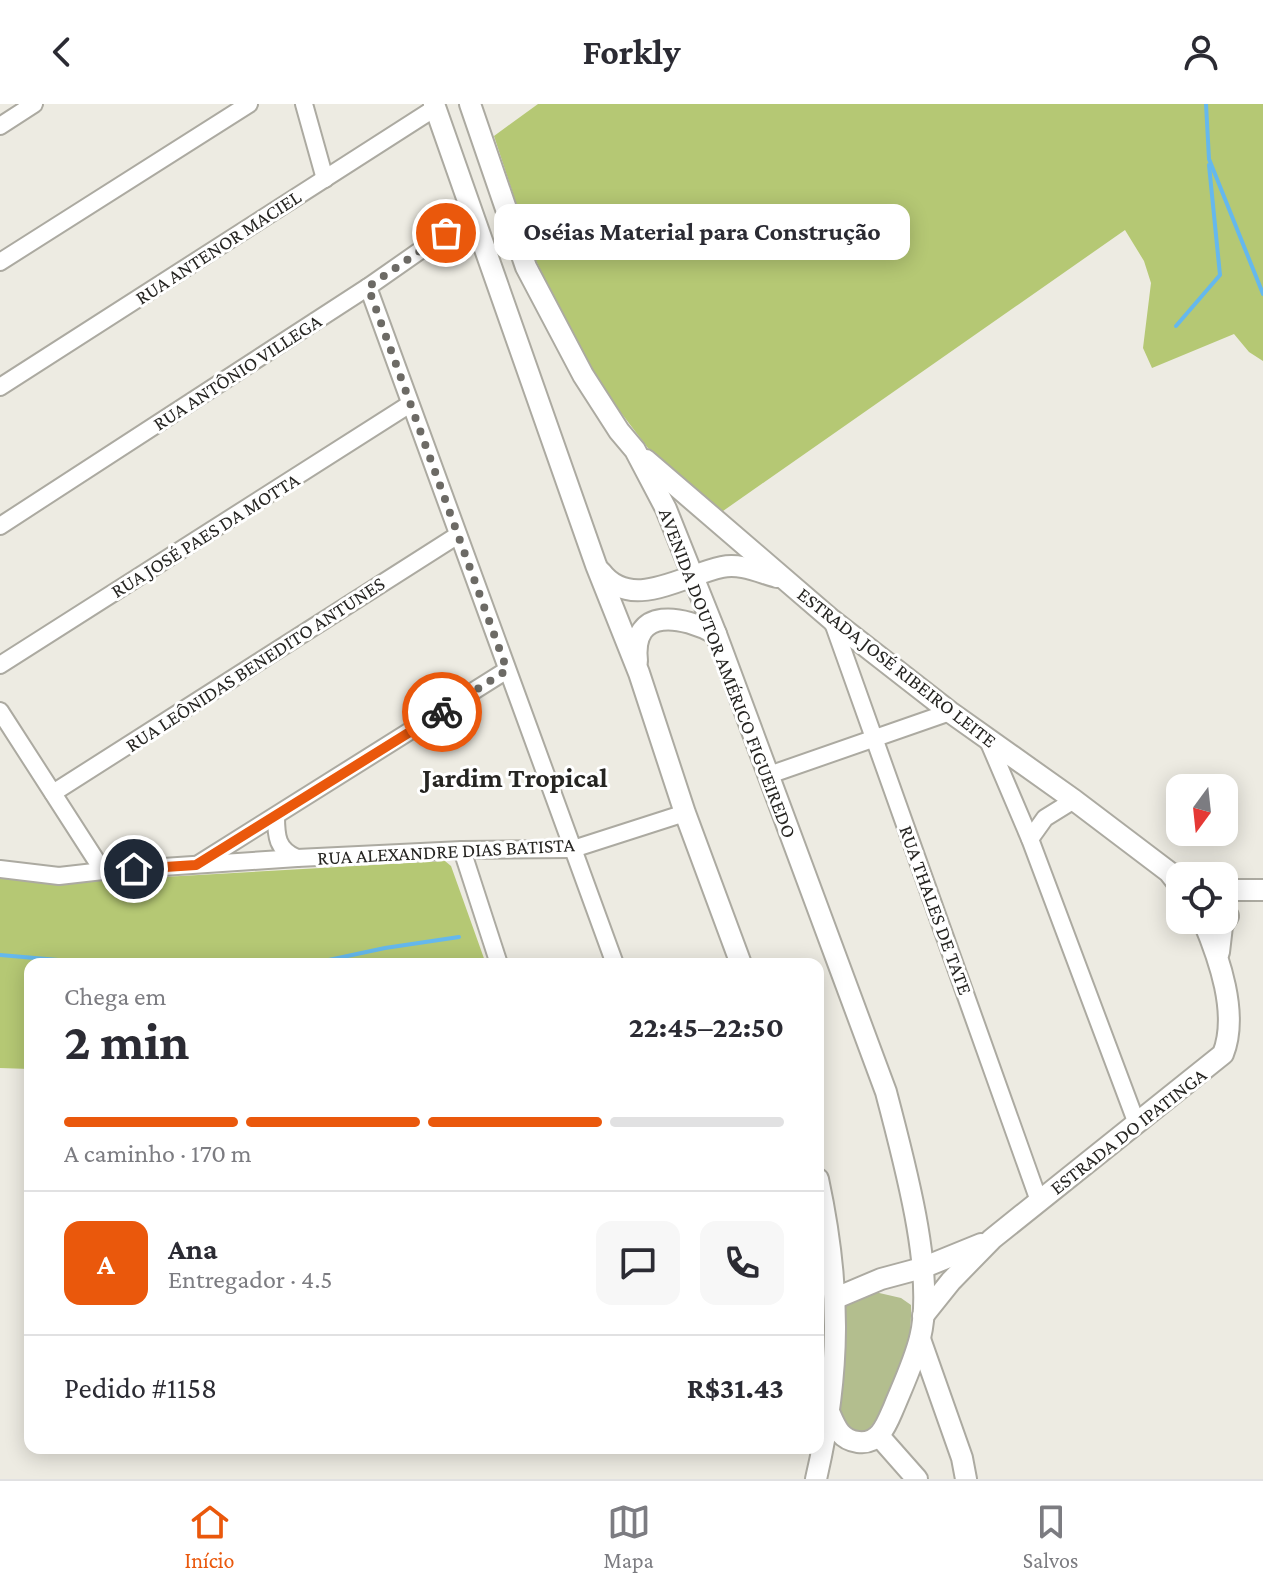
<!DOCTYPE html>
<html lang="pt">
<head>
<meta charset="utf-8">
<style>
	body { margin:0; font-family:"Crimson Pro",serif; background:#f7f7f7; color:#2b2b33; height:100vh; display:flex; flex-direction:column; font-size:30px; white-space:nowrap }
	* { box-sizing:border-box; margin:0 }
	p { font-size:26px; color:#7c7c81 }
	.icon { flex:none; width:44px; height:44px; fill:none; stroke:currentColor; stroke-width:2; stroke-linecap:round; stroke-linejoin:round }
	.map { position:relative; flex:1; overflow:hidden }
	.details { position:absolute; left:24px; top:854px; width:800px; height:496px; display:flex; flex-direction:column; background:#fff; border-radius:16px; box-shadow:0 4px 20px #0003 }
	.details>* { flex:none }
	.needle { width:52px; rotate:195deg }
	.controls { position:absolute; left:1166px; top:670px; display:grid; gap:16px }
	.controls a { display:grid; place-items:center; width:72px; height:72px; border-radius:16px; background:#fff; box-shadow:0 4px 20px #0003; font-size:40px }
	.pin { position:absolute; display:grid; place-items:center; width:68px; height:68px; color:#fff; margin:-34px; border:4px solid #fff; border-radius:50%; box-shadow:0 2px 8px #0007 }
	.courier { position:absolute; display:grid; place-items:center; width:80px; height:80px; margin:-40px; border:6px solid #ea580c; border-radius:50%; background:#fff; color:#222; box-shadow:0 2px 10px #0007 }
	.bubble { position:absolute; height:56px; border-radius:16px; background:#fff; box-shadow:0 4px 20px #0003; font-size:26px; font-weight:700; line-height:56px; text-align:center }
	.headline em { font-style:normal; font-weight:700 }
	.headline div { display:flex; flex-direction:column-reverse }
	.headline { display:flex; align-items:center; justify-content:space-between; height:136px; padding:0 40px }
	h1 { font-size:52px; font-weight:700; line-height:60px }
	.bar { display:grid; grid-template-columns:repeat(4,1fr); gap:12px 8px; align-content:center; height:96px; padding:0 40px }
	.bar i { height:10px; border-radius:6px; background:#e1e1e2 }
	.bar .on { background:#ea580c }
	.bar p { grid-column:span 4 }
	.line { display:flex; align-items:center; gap:20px; padding:0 40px; border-top:2px solid #e1e1e2 }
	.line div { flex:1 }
	.round { display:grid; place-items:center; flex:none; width:84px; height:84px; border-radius:16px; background:#f7f7f7 }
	header { display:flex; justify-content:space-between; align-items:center; height:104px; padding:0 40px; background:#fff; font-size:36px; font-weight:700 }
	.dock { display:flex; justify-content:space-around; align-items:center; height:112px; border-top:2px solid #e1e1e2; background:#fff; font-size:22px; color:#7c7c81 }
	.dock a { display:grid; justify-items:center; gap:4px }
	.dock .on { color:#ea580c }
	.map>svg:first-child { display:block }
</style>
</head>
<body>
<header><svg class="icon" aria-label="back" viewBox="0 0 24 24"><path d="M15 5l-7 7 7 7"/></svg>Forkly<svg class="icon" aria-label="person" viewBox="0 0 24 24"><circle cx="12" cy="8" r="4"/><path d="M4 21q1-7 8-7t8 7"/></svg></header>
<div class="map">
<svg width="1263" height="1375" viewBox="0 0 1263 1375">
	<rect width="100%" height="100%" fill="#edebe2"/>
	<path fill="#b3be8e" d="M875,1188L901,1194L911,1201C913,1247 893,1299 863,1332L843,1328L839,1306L845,1258L844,1207L847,1200Z"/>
	<g fill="#b5c874">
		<path d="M538,0H1263V257L1249,248L1234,230L1152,264L1143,244L1151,179L1144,157L1125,126L723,407L654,352L596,276L533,151L494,32Z"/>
		<path d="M445,757L451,762L486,860H30V965L0,964V773L57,779Z"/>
	</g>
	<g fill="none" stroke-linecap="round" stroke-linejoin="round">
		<g stroke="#65b8ed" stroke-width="4">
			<path d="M1206,0L1209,55L1263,190"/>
			<path d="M1176,222L1220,171L1209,61"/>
			<path d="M0,851L105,860"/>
			<path d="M310,860L385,844L459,833"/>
		</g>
		<g stroke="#acaaa1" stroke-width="20">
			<g id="minor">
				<path d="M304,0L325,75"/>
				<path d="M0,22L34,0"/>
				<path d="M0,158L249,0"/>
				<path d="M368,183L615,860"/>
				<path d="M0,283L435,4"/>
				<path d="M0,422L368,183L471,111"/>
				<path d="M832,516L1039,1097"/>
				<path d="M0,561L410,300"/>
				<path d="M0,607L103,767"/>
				<path d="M987,634L1030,735L1137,1020"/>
				<path d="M769,671L950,608"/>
				<path d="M53,689L458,431"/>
				<path d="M276,712C276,732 277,746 297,754"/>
				<path d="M1030,735L1045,714L1074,696"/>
				<path d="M462,746L499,860"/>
				<path d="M200,759L507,566"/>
				<path d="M0,765L59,772L103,767L297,754L462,746L573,745L685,709"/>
			</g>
		</g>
		<g stroke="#acaaa1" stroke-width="24">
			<g id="major">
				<path d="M434,0L596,461L639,569L685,709L741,860"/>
				<path d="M470,0L526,163L583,271L619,327L635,346L666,405L716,530L886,988C903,1054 936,1169 920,1234C914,1258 903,1281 894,1303C887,1319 880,1341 858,1338C841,1336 836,1324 830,1310"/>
				<path d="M646,356L832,516L950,608L1074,696L1169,768L1180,782"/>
				<path d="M601,468C631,508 683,471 722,463C740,459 759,468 777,473"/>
				<path d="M637,557C631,501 684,512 716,530"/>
				<path d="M1224,786H1263"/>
				<path d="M1219,848L1222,822L1228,812"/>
				<path d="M836,1194L881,1175L922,1164L981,1140"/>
				<path d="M923,1212L951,1177L992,1135L1223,950C1239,910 1219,854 1203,816"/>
				<path d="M920,1235L962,1354L966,1375"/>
				<path d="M879,1332L917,1375"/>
				<path d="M816,1375C841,1268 841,1182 818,1075"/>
			</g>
		</g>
		<use href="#minor" stroke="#fff" stroke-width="16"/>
		<use href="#major" stroke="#fff" stroke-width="20"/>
	</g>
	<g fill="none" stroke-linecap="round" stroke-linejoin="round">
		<path stroke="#6c6a65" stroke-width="8" stroke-dasharray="0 14.4" d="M442,608L507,566L368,183L446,129"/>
		<path stroke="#ea580c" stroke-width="10" d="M134,765L196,761L442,608"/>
	</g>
	<g text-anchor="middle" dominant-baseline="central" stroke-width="6" stroke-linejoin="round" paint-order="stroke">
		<g font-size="20" fill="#262522" stroke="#fff">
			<text transform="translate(218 143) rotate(-33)">RUA ANTENOR MACIEL</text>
			<text transform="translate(237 268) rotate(-33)">RUA ANTÔNIO VILLEGA</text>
			<text transform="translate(205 431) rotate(-32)">RUA JOSÉ PAES DA MOTTA</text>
			<text transform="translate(255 560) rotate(-33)">RUA LEÔNIDAS BENEDITO ANTUNES</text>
			<text transform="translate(897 563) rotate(38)">ESTRADA JOSÉ RIBEIRO LEITE</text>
			<text transform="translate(728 569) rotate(69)">AVENIDA DOUTOR AMÉRICO FIGUEIREDO</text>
			<text transform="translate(446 747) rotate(-3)">RUA ALEXANDRE DIAS BATISTA</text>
			<text transform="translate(936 806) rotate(70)">RUA THALES DE TATE</text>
			<text transform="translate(1128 1027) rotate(-38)">ESTRADA DO IPATINGA</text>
		</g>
		<g font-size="28" font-weight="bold" fill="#262522" stroke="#fff">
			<text x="515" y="673">Jardim Tropical</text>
		</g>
	</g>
</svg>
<div class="controls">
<a><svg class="needle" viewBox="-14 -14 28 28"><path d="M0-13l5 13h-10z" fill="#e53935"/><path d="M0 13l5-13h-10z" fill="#7c7c81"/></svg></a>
<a><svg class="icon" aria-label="locate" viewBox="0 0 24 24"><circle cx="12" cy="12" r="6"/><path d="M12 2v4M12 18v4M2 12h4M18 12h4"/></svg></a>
</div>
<div class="pin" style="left:446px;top:129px;background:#ea580c"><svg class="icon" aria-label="bag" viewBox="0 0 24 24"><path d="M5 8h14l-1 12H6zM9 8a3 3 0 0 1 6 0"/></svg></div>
<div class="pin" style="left:134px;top:765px;background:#1f2937"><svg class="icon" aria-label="home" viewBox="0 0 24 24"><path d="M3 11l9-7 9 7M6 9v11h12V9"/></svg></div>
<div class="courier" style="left:442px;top:608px"><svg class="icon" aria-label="bike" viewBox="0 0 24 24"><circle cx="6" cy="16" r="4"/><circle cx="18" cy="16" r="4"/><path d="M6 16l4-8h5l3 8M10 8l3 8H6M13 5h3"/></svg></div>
<div class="bubble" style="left:494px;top:100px;width:416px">Oséias Material para Construção</div>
<section class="details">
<div class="headline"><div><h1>2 min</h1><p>Chega em</p></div><em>22:45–22:50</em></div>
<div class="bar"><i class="on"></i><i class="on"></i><i class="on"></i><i></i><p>A caminho · 170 m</p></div>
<div class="line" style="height:144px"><b class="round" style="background:#ea580c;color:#fff">A</b><div><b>Ana</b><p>Entregador · 4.5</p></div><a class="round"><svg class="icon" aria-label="chat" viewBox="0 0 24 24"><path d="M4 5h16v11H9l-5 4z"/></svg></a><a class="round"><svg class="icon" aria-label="phone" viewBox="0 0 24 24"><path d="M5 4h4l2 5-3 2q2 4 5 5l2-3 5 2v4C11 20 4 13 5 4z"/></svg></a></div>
<div class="line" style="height:104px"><div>Pedido #1158</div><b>R$31.43</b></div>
</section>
</div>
<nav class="dock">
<a class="on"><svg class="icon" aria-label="home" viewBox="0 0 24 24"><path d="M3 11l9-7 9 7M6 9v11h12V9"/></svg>Início</a>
<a><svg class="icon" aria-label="map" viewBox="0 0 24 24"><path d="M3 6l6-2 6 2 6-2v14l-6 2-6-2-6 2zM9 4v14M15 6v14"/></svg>Mapa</a>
<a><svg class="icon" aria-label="saved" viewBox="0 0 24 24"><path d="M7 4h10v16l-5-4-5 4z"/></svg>Salvos</a>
</nav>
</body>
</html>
